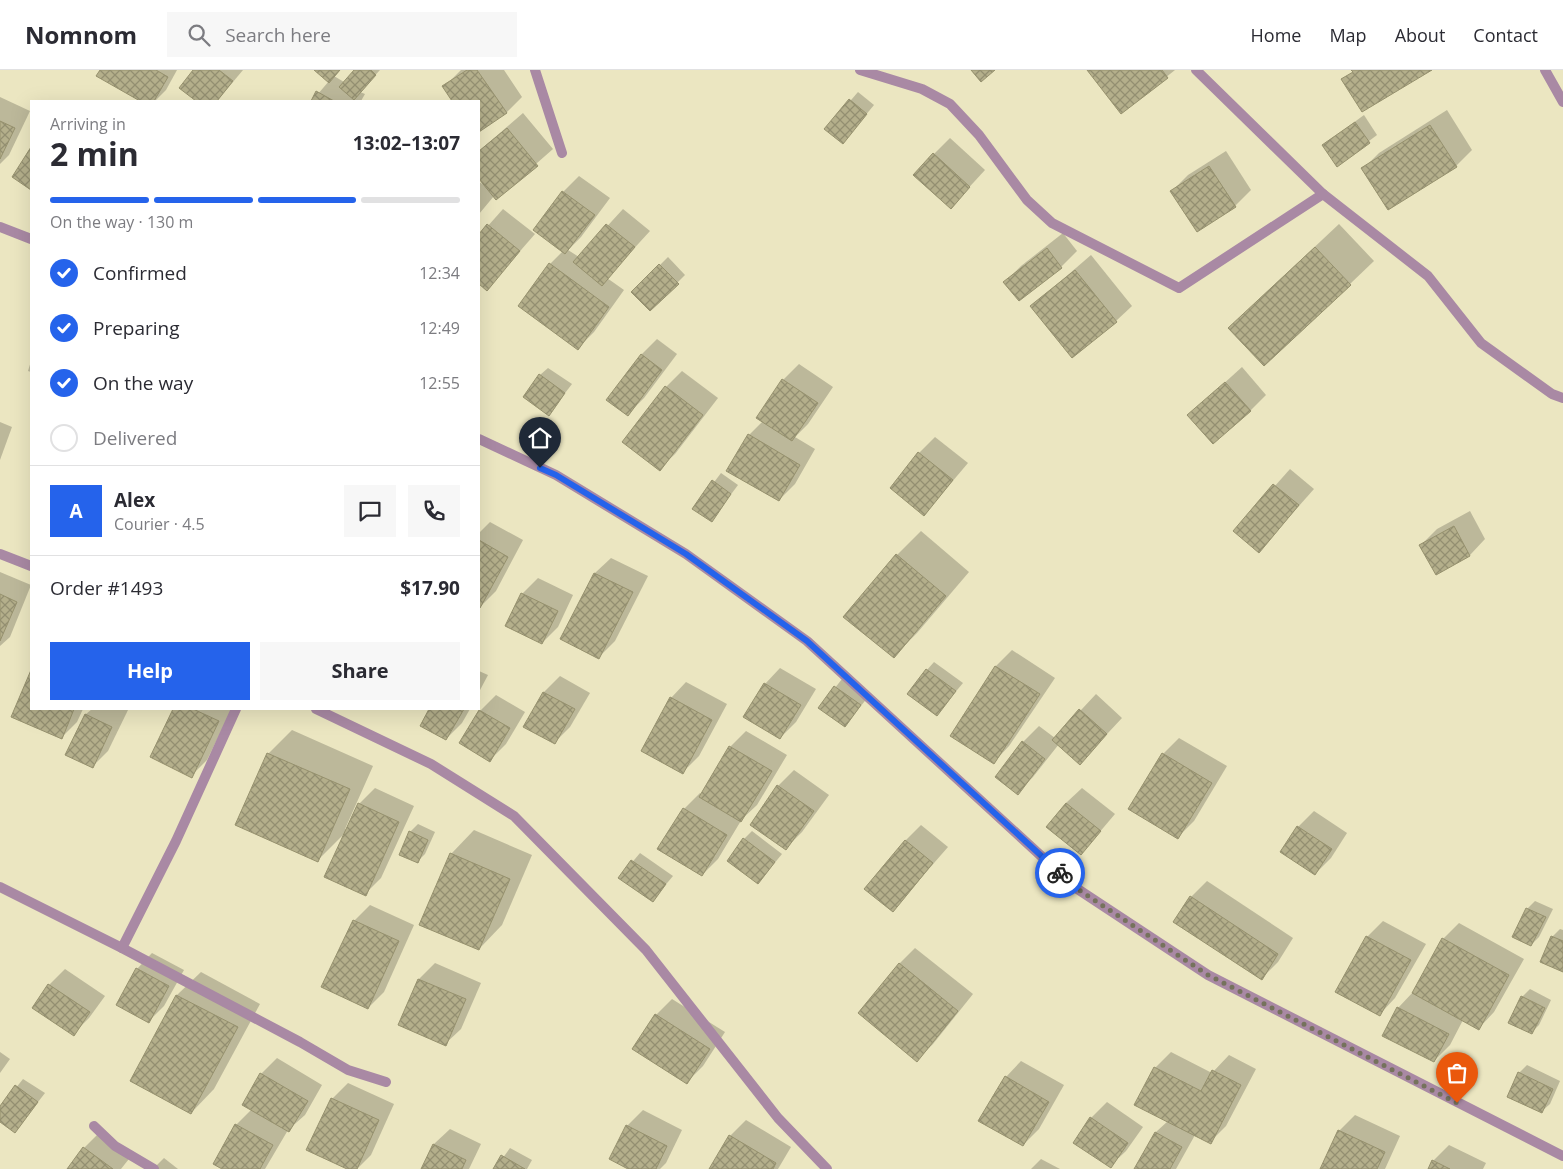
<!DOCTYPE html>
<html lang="en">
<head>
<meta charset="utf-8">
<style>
	body { margin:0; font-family:"Open Sans",sans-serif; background:#f7f7f7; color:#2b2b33; height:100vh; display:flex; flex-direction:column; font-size:19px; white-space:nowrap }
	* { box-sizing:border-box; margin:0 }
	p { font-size:16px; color:#7c7c81 }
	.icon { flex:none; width:28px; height:28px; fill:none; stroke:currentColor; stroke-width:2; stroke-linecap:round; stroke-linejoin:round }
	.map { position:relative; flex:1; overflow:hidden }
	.drawer { position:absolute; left:30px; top:30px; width:450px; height:610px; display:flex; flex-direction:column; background:#fff; border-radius:0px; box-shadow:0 5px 20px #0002 }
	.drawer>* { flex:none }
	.pin { position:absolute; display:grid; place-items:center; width:42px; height:42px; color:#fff; margin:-51px -21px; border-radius:50% 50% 50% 0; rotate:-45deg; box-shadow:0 0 5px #0007 }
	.pin .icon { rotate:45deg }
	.courier { position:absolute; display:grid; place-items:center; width:50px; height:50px; margin:-25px; border:4px solid #2563eb; border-radius:50%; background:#fff; color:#222; box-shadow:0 1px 6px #0007 }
	.overview em { font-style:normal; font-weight:700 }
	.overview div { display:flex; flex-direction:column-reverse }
	.overview { display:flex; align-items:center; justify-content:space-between; height:85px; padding:0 20px }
	h1 { font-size:32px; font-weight:700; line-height:38px }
	.bar { display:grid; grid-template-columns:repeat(4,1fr); gap:8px 5px; align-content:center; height:60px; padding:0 20px }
	.bar i { height:6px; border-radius:4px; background:#e1e1e2 }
	.bar .current { background:#2563eb }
	.bar p { grid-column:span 4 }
	.line { display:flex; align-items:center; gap:12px; padding:0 20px; border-top:1px solid #e1e1e2 }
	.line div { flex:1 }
	.round { display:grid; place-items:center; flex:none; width:52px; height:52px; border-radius:0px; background:#f7f7f7 }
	ol { padding:0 20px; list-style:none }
	li { display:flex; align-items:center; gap:15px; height:55px }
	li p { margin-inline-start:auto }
	li .icon { padding:5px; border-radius:50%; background:#2563eb; color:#fff; stroke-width:4 }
	li:last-child { color:#7c7c81 }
	li i { width:28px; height:28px; border:2px solid #e1e1e2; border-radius:50% }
	.button { display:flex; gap:10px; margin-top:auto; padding:10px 20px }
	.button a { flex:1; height:58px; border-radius:0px; background:#2563eb; color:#fff; font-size:20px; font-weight:700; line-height:58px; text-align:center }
	.button a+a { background:#f7f7f7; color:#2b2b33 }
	header { display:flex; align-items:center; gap:30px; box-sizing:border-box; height:70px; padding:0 25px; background:#fff; border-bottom:1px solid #e1e1e2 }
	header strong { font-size:24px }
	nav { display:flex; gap:28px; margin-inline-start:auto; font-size:18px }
	.search { width:350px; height:45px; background:#f7f7f7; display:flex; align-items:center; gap:12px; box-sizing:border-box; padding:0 18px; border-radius:0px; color:#7c7c81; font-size:19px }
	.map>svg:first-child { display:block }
</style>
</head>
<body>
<header>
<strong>Nomnom</strong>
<div class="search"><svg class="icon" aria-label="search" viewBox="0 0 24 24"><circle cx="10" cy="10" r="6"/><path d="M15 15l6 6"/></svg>Search here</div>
<nav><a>Home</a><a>Map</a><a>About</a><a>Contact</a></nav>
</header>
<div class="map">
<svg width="1563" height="1099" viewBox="0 0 1563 1099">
	<defs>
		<pattern id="building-cross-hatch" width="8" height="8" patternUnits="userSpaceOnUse" patternTransform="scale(1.25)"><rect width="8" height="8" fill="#b4af8b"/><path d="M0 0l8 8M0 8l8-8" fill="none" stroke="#938f71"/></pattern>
	</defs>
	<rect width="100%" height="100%" fill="#ebe6c1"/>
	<g fill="#0003">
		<path d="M101,0H177L166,20L155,31H142L98,6Z"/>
		<path d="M195,0H243L217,31H198L181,18Z"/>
		<path d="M316,0H340L334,6L344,12L356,0H380L360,22L365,24L361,31H312L329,11Z"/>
		<path d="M461,0H504L522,27L506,43L479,61V31H454L444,17Z"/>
		<path d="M1088,0H1175L1121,43Z"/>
		<path d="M858,22L874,35L850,64L826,59Z"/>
		<path d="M0,27L30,41L9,85L0,94Z"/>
		<path d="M1447,40L1472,80L1456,96L1363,99L1379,83Z"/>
		<path d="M523,43L553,79L496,129L494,126L479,144V112L486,116L479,107V81Z"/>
		<path d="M1364,45L1377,65L1337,95L1323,75Z"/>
		<path d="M950,68L985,100L951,137L934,84Z"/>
		<path d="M1226,81L1251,120L1235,136L1172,121L1188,105Z"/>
		<path d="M579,106L610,128L581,167L568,180L579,187L623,139L650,161L607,208L624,220L594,262L578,278L550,194L563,181L534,160L563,122Z"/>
		<path d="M503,139L535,164L487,219L479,212V166Z"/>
		<path d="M1339,154L1374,191L1350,214L1253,235Z"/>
		<path d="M1063,163L1077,181L1061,197L1019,230L1005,212L1021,196Z"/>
		<path d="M1091,185L1132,236L1116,251L1032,236Z"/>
		<path d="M668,187L685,205L650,240L633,222Z"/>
		<path d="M657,269L677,284L644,328L628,344L641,285Z"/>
		<path d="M31,291V302L28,301Z"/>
		<path d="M799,294L833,317L808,354L795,367L815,379L795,414L779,430L749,365L763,351L783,310Z"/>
		<path d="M1242,297L1266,325L1250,341L1189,345Z"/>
		<path d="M548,298L572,314L549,344L540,305Z"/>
		<path d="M682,301L718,328L675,384L659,399L624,372L666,317Z"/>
		<path d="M0,352L12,357L0,390Z"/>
		<path d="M935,367L968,393L924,445L919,383Z"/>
		<path d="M1290,399L1314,419L1259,481L1235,461Z"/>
		<path d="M721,403L738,415L711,451L694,439Z"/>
		<path d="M1470,441L1485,469L1470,485L1421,475L1437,459Z"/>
		<path d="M490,452L523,470L496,521L480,537L479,463Z"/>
		<path d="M921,461L969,502L917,563L894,586L845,547L897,485Z"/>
		<path d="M611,488L648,506L615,571L599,587L562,569L595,503Z"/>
		<path d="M0,502L31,515L10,567L0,576Z"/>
		<path d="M538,508L573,525L558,557L542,573L522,524Z"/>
		<path d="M1012,580L1055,608L1009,676L994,692L951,665L996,596Z"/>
		<path d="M934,592L963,613L937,644L927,600Z"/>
		<path d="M780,598L816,619L796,652L780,668L765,614Z"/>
		<path d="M479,601L488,605L479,622Z"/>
		<path d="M31,603V639H83L77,652L61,668L13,647Z"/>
		<path d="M560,606L590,623L570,657L554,673L525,656L544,622Z"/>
		<path d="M842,609L868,627L845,656L820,637Z"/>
		<path d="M686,612L727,634L699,686L683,702L671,628Z"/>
		<path d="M1096,624L1122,648L1080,693L1059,674L1033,707L1017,723L996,707L1023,672L1039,656L1055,668Z"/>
		<path d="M496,625L525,642L506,674L490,690L480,641Z"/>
		<path d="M92,639L128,640L108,681L92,697L67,685L86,644Z"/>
		<path d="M175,639H232L207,690L191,706L152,686Z"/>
		<path d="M430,639H470L462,653L446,669L421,655Z"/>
		<path d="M292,660L373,696L345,759L347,760L359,734L375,718L414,736L381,808L365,824L345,763L318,790L237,754L268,684Z"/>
		<path d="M746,661L787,685L757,735L742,749L718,789L702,805L684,739L700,723L702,725L730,677Z"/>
		<path d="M1179,668L1227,696L1194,751L1178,767L1163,684Z"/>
		<path d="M794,700L829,725L802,762L786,778L752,754L778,716Z"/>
		<path d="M1082,718L1115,744L1081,784L1066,733Z"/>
		<path d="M1314,741L1347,763L1331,788L1315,804L1298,757Z"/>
		<path d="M418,754L435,762L425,784L417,792L410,762Z"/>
		<path d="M921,755L948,777L893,840L905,771Z"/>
		<path d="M474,760L532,785L502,855L479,879L451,784Z"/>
		<path d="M752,761L782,784L758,813L744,769Z"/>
		<path d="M640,783L673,806L652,831L619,808Z"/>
		<path d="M1207,811L1293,868L1278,892L1262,908L1191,827Z"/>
		<path d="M1535,831L1553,839L1539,867L1531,875L1514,866L1527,839Z"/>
		<path d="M370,835L414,855L384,922L368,938L354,851Z"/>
		<path d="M1383,851L1426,874L1395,928L1380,944L1367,867Z"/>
		<path d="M1459,853L1524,889L1494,942L1479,958L1463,950L1450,975L1434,991L1398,938L1414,921L1443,869Z"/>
		<path d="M1560,859L1563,860V901L1552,867Z"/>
		<path d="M915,878L973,924L933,974L917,990L899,894Z"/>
		<path d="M152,883L184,900L164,936L148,952L137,899Z"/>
		<path d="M435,893L481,913L461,959L445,974L399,955L419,909Z"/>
		<path d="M65,899L105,926L89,948L73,964L49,915Z"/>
		<path d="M201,902L260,934L214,1019L191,1043L131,1011L177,925Z"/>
		<path d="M1530,919L1551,930L1539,955L1531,963L1522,927Z"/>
		<path d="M672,929L725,962L703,996L687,1012L656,945Z"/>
		<path d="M0,982L10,989L0,1003Z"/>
		<path d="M1171,982L1212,1003L1229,985L1256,999L1226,1056L1210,1072L1195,1065L1176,1099H1135L1156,1062L1168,1051L1155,998Z"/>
		<path d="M277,988L322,1015L305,1045L288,1060L265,1099H225L236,1055L252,1039L261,1004Z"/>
		<path d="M1021,991L1064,1015L1039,1059L1023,1075L1006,1007Z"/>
		<path d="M1527,995L1560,1011L1550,1034L1542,1041L1519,1003Z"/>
		<path d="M23,1009L45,1023L15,1062L0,1051V1038Z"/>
		<path d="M348,1013L394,1034L371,1085L357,1099H350L332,1029Z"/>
		<path d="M1107,1032L1143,1057L1126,1081L1110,1096L1091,1048Z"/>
		<path d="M643,1040L682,1060L666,1093L660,1099H630L627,1056Z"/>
		<path d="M1355,1045L1400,1066L1385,1099H1322L1339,1061Z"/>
		<path d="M746,1050L791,1077L778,1099H710L730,1066Z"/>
		<path d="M450,1059L481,1074L469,1099H422L434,1074Z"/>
		<path d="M100,1062L132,1085L121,1099H69L84,1078Z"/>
		<path d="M1449,1075L1486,1093L1483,1099H1429L1433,1091Z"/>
		<path d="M510,1078L532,1090L527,1099H495Z"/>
		<path d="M164,1088L178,1099H153Z"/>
		<path d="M1041,1089L1060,1099H1031Z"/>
	</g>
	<g fill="url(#building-cross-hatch)" stroke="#96916e">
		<path d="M100,0H156L168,7L154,31H140L96,6Z"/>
		<path d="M193,0H219L233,11L217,31H196L179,18Z"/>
		<path d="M314,0H340L329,13Z"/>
		<path d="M354,0H371L376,5L354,30L339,17Z"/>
		<path d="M467,0H477L507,43L479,62V31H452L442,16Z"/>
		<path d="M971,0H995L981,12Z"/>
		<path d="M1087,0H1162L1168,8L1121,44Z"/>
		<path d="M1351,0H1432L1362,42L1341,9L1353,2Z"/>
		<path d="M316,21L334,31H311Z"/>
		<path d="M849,29L867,44L843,74L824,59Z"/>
		<path d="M0,51L15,58L0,89Z"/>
		<path d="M1355,52L1370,73L1337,97L1322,75Z"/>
		<path d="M1430,55L1457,97L1388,140L1361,98Z"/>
		<path d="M507,58L538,96L496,130L479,109V81Z"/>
		<path d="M31,77V120L12,107Z"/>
		<path d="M933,83L970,117L951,139L913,105Z"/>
		<path d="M1209,96L1236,137L1197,162L1170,121Z"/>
		<path d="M562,121L595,145L565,184L533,160Z"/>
		<path d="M487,154L520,181L487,221L479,214V164Z"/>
		<path d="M606,154L635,177L602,216L573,192Z"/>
		<path d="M1315,177L1351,215L1264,296L1228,258Z"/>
		<path d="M1047,178L1062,198L1019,231L1003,212Z"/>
		<path d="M549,193L609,237L578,280L518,236Z"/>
		<path d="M659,194L679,214L650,241L631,222Z"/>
		<path d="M1075,200L1117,252L1072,288L1030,236Z"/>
		<path d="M641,284L662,300L628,346L606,330Z"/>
		<path d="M539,304L565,323L549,346L523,327Z"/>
		<path d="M782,309L818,333L792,371L756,348Z"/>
		<path d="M1225,312L1251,341L1213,374L1187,345Z"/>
		<path d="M665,316L703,345L660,401L622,372Z"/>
		<path d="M748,364L800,395L779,431L726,401Z"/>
		<path d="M918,382L953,410L924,446L890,418Z"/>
		<path d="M712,410L731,424L712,452L692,439Z"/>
		<path d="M1273,414L1299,435L1259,483L1233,461Z"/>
		<path d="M1454,456L1470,486L1436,505L1419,475Z"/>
		<path d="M479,470L508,487L480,538H479Z"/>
		<path d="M896,484L946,526L894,588L843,547Z"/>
		<path d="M594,503L633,522L599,589L560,569Z"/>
		<path d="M521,523L558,541L542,574L505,556Z"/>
		<path d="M0,524L17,532L0,571Z"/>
		<path d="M995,596L1040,624L994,694L950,666Z"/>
		<path d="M926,599L956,621L937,646L907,624Z"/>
		<path d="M31,600V639H74L62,669L11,647Z"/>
		<path d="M764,613L801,635L780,669L743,647Z"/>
		<path d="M834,616L861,635L845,657L818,638Z"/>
		<path d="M543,622L575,639L555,674L523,657Z"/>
		<path d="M670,627L712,650L683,704L641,681Z"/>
		<path d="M173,639H193L219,651L192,708L150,687Z"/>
		<path d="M429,639H464L446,670L420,656Z"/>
		<path d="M1079,639L1107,664L1080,695L1052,670Z"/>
		<path d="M479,640L510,658L490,692L459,673Z"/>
		<path d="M85,644L112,657L93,698L65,685Z"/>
		<path d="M1022,671L1045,689L1018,725L995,707Z"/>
		<path d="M729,676L772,701L741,752L699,727Z"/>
		<path d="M267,683L350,719L318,792L235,755Z"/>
		<path d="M1162,683L1212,713L1178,769L1128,739Z"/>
		<path d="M777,715L814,741L786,780L750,755Z"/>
		<path d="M358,733L399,752L366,826L324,807Z"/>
		<path d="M1066,733L1101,761L1081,785L1046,757Z"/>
		<path d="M683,738L727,765L702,806L657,779Z"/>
		<path d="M1297,756L1332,779L1315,805L1280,782Z"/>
		<path d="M409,761L428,770L418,793L399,785Z"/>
		<path d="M743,768L775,792L758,814L727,791Z"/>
		<path d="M905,770L933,793L893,842L864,819Z"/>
		<path d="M450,783L510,809L479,880L419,855Z"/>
		<path d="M631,790L666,814L653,832L618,808Z"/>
		<path d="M1190,826L1278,884L1262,910L1173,852Z"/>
		<path d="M1526,838L1546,847L1531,876L1512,867Z"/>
		<path d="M353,850L399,871L368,939L321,917Z"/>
		<path d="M1366,866L1411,890L1380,946L1335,922Z"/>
		<path d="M1551,866L1563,871V902L1540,892Z"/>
		<path d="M1442,868L1509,905L1479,960L1412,923Z"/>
		<path d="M899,893L958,941L917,992L858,943Z"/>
		<path d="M136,898L169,916L149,953L116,935Z"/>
		<path d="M418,909L466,929L446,976L398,955Z"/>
		<path d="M48,914L90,942L74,966L32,938Z"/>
		<path d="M176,925L238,957L191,1044L130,1011Z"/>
		<path d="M1521,926L1545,938L1532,964L1508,953Z"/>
		<path d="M1397,937L1449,964L1434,992L1382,966Z"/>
		<path d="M655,944L710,979L687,1014L632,979Z"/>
		<path d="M1154,997L1201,1021L1212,1000L1241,1015L1211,1074L1134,1035Z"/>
		<path d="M1518,1002L1553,1019L1542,1043L1507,1027Z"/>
		<path d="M260,1003L308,1031L289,1062L242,1035Z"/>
		<path d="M1005,1006L1049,1032L1023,1076L978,1051Z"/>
		<path d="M15,1015L38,1032L15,1063L0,1052V1036Z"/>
		<path d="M331,1028L379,1050L357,1099H347L306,1080Z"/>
		<path d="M1090,1047L1128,1073L1111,1098L1073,1073Z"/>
		<path d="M235,1054L273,1075L260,1099H222L213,1094Z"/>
		<path d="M626,1055L667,1076L656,1099H628L609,1089Z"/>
		<path d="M1338,1060L1385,1082L1377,1099H1320Z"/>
		<path d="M1155,1062L1182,1077L1170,1099H1134Z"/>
		<path d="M729,1065L776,1093L773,1099H709Z"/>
		<path d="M433,1074L466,1090L462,1099H421Z"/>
		<path d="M83,1077L113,1099H67Z"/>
		<path d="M501,1085L525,1099H493Z"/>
		<path d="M1432,1090L1450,1099H1428Z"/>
	</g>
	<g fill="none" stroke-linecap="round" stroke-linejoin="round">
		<g stroke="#a989a4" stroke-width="10">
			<path d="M535,0L562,83"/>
			<path d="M860,0L922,19L950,34L979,65L1027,130L1052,153L1179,218L1323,124"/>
			<path d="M1196,0L1323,124L1428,206L1481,273L1552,324L1563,328"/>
			<path d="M1545,0L1563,32"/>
			<path d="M0,157L31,169"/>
			<path d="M479,369L556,405L686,484L807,571L1076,818L1208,905L1563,1086"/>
			<path d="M0,484L31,496"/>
			<path d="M316,639L431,694L514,746L646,880L778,1048L827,1099"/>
			<path d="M0,817L122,878L300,972L348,1000L386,1012"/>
			<path d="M122,878L176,771L236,639"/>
			<path d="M94,1056L115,1076L154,1099"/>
		</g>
	</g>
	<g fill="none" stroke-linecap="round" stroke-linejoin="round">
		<path stroke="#75725c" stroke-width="5" stroke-dasharray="0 9" d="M1060,803L1076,818L1208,905L1457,1033"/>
		<path stroke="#2563eb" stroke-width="6" d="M540,398L556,405L686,484L807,571L1060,803"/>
	</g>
</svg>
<div class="pin" style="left:1457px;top:1033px;background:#ea580c"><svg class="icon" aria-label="bag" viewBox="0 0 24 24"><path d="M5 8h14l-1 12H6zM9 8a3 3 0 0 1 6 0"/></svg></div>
<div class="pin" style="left:540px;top:398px;background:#1f2937"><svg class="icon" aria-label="home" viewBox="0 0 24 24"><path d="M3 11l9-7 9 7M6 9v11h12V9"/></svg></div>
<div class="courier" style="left:1060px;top:803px"><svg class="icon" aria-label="bike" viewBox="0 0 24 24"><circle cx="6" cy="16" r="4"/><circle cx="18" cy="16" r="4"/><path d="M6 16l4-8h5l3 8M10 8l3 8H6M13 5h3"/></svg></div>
<section class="drawer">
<div class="overview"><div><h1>2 min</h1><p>Arriving in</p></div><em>13:02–13:07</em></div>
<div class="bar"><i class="current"></i><i class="current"></i><i class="current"></i><i></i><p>On the way · 130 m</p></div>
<ol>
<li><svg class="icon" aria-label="check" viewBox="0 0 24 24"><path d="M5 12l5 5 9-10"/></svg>Confirmed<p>12:34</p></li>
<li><svg class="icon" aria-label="check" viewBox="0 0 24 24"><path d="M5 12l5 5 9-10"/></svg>Preparing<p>12:49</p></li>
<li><svg class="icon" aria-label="check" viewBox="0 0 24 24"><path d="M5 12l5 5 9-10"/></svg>On the way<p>12:55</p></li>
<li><i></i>Delivered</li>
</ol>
<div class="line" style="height:90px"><b class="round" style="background:#2563eb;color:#fff">A</b><div><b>Alex</b><p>Courier · 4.5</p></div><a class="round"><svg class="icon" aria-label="chat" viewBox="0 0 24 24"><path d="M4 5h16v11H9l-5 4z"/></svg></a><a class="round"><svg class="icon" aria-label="phone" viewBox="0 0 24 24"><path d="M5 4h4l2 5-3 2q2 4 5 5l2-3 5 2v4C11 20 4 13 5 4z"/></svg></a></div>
<div class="line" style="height:65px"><div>Order #1493</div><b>$17.90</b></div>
<div class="button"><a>Help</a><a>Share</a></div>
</section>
</div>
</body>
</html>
